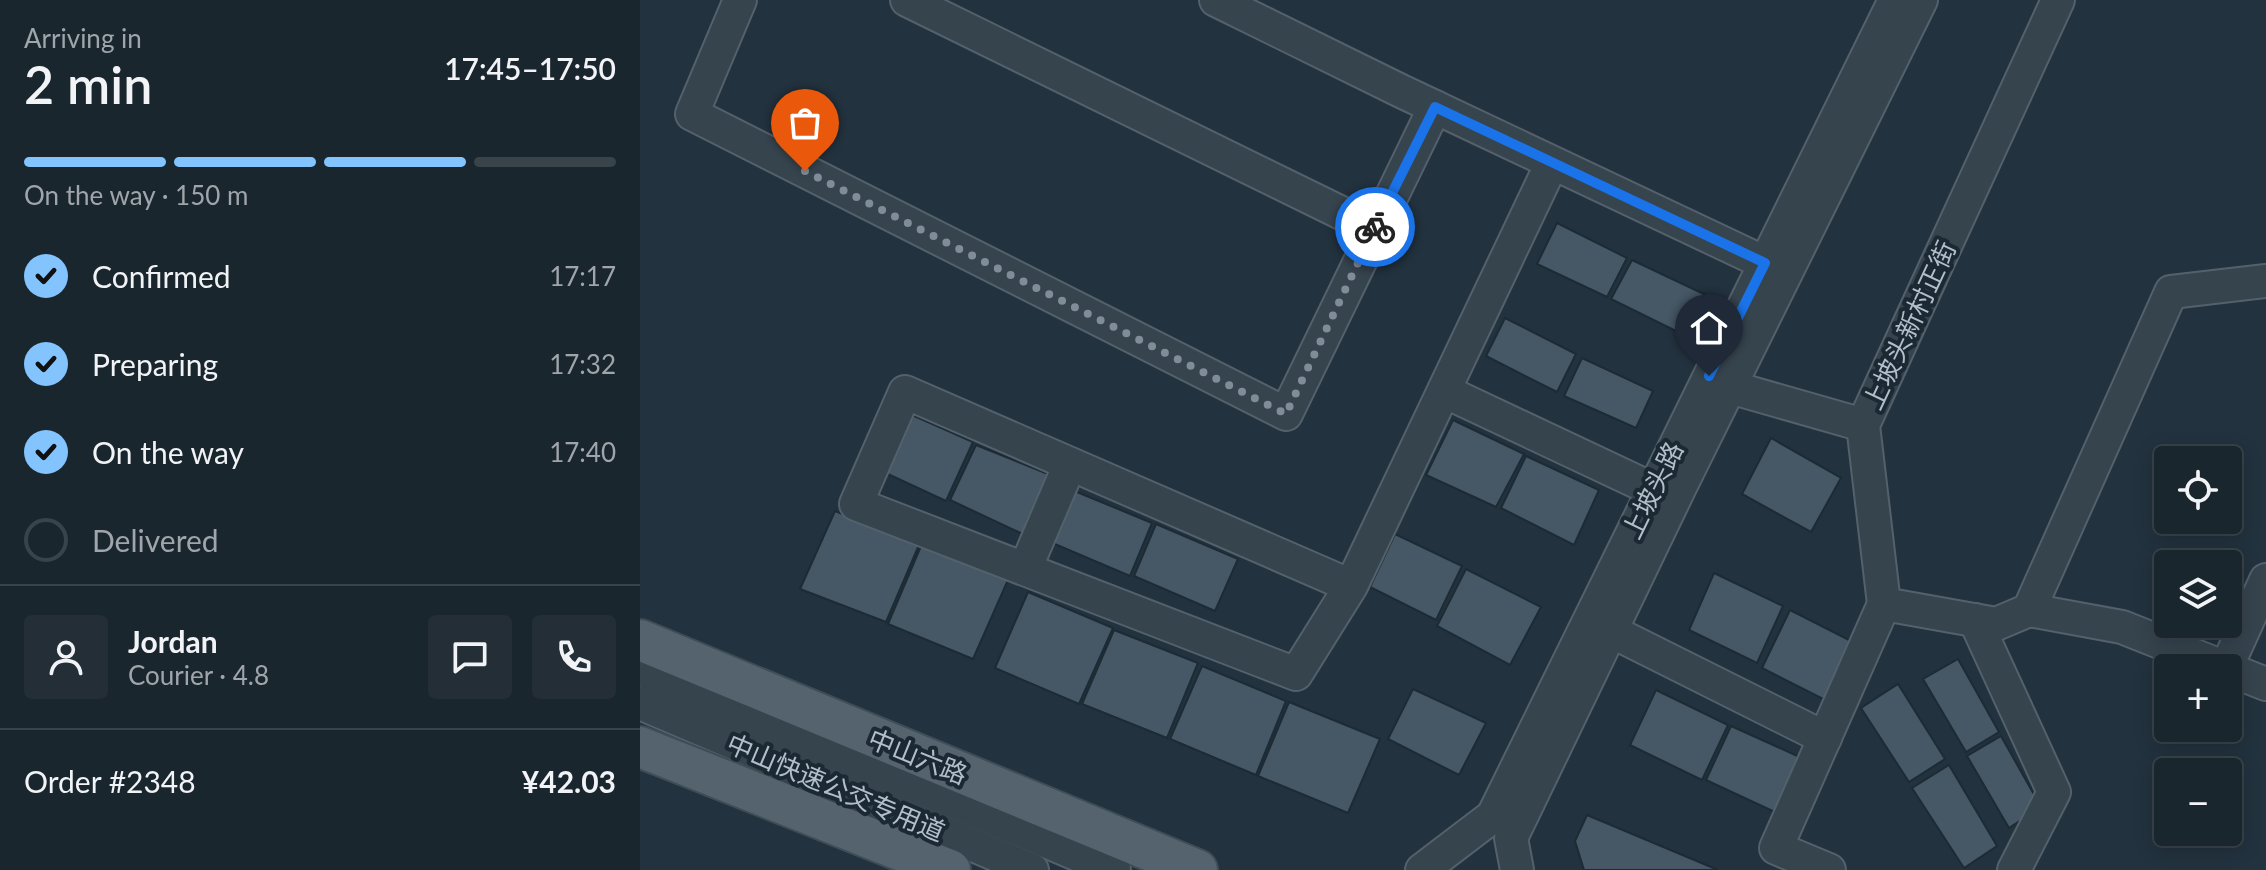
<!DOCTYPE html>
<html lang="en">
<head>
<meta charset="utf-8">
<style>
	body { margin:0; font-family:Lato,"Noto Sans SC",sans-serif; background:#232e36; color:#f1f3f6; height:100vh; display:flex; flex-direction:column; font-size:30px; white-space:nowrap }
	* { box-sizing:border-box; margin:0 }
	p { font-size:26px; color:#9fa5aa }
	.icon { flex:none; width:44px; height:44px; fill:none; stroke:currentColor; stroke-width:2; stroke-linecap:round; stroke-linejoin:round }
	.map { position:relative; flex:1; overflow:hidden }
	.sheet { display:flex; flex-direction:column; background:#1a262e; width:640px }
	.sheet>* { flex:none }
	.buttons { position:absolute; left:1514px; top:446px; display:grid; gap:16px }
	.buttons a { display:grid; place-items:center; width:88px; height:88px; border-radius:8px; background:#1a262e; box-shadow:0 4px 20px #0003,0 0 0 2px #38434a; font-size:40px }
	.pin { position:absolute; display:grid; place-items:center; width:68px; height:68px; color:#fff; margin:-82px -34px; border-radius:50% 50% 50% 0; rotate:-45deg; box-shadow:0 0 8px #0007 }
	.pin .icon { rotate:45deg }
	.courier { position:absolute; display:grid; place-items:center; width:80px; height:80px; margin:-40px; border:6px solid #1a73e8; border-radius:50%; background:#fff; color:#222; box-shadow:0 2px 10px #0007 }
	.head em { font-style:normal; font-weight:600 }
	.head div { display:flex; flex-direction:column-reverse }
	.head { display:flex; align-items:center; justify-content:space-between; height:136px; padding:0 24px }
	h1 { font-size:52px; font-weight:600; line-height:60px }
	.bar { display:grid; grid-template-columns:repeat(4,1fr); gap:12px 8px; align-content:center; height:96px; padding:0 24px }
	.bar i { height:10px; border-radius:6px; background:#38434a }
	.bar .selected { background:#83c3fe }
	.bar p { grid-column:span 4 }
	.line { display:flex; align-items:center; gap:20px; padding:0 24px; border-top:2px solid #38434a }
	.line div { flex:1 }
	.round { display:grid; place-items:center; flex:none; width:84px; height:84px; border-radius:8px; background:#232e36 }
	ol { padding:0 24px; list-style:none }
	li { display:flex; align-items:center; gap:24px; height:88px }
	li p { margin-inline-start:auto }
	li .icon { padding:8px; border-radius:50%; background:#83c3fe; color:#111; stroke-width:4 }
	li:last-child { color:#9fa5aa }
	li i { width:44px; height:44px; border:4px solid #38434a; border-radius:50% }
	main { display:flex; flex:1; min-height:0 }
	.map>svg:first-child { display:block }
</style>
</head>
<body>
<main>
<section class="sheet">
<div class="head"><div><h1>2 min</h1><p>Arriving in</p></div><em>17:45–17:50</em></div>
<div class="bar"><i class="selected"></i><i class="selected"></i><i class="selected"></i><i></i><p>On the way · 150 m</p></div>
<ol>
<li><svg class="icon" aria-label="check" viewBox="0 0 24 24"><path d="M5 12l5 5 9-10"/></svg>Confirmed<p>17:17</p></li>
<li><svg class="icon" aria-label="check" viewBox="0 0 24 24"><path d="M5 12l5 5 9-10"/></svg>Preparing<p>17:32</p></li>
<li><svg class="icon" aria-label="check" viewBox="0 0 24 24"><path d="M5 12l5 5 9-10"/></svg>On the way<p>17:40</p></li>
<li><i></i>Delivered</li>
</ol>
<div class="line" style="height:144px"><a class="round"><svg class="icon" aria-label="person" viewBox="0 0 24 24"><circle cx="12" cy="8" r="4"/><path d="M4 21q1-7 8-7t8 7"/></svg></a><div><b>Jordan</b><p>Courier · 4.8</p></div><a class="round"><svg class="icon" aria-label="chat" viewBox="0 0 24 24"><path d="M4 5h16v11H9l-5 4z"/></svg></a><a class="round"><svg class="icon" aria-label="phone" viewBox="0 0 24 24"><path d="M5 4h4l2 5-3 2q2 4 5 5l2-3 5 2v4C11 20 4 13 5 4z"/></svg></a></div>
<div class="line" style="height:104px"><div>Order #2348</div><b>¥42.03</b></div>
</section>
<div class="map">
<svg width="1626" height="870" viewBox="0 0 1626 870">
	<rect width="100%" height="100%" fill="#22323e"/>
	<g fill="#465865" stroke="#1d2b35" stroke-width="2">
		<path d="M917,223L987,258L967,297L897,264Z"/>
		<path d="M992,260L1066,295L1046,336L971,299Z"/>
		<path d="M865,318L936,354L917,392L846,356Z"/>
		<path d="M942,358L1013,391L996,428L924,396Z"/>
		<path d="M263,411L333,442L306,501L237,469Z"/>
		<path d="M813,420L884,454L856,507L786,475Z"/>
		<path d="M1131,438L1201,478L1171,532L1102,494Z"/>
		<path d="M336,445L413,476L385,535L310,500Z"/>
		<path d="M886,456L959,490L934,545L861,508Z"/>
		<path d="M432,490L512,523L490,576L410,542Z"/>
		<path d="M195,511L279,545L246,622L160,589Z"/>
		<path d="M516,524L598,559L575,611L494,576Z"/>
		<path d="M755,534L822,566L796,620L730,587Z"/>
		<path d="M281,546L368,580L333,659L248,624Z"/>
		<path d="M826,569L901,607L870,665L797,626Z"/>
		<path d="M1074,573L1143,606L1117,663L1049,630Z"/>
		<path d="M388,592L473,628L439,704L355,668Z"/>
		<path d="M1150,610L1217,644L1189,702L1122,668Z"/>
		<path d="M474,630L558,663L527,738L442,704Z"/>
		<path d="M1318,659L1359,732L1326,752L1283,679Z"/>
		<path d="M562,666L646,701L616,775L530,739Z"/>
		<path d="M1258,684L1305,759L1269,782L1221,708Z"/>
		<path d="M773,689L846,723L819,775L748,739Z"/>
		<path d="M1016,690L1088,725L1062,780L990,745Z"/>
		<path d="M649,702L740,739L708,813L618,776Z"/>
		<path d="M1091,726L1164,759L1139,814L1066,780Z"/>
		<path d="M1361,736L1401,807L1369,828L1327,756Z"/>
		<path d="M1309,765L1357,846L1324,868L1272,788Z"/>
		<path d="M947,815L1078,870H944L935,841Z"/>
	</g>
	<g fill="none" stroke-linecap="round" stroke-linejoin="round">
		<g stroke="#54616c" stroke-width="36">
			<g id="minor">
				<path d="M100,0L52,114L646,414L795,107"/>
				<path d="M267,0L734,229"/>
				<path d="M576,0L761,91L1125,263"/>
				<path d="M1418,0L1223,425L1244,604L1356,624L1389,610L1531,292L1626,281"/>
				<path d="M1090,387L1223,425"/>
				<path d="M804,391L1012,489"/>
				<path d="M385,569L430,464"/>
				<path d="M711,586L656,674L216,504L265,392L711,586L912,163"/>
				<path d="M1389,610L1482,627L1626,684"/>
				<path d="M1335,620L1414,792L1374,870"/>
				<path d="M971,631L1185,738"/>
				<path d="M1587,666L1626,580"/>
				<path d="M0,669L474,870"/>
				<path d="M0,703L392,870"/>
				<path d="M782,870L853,816L1255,0"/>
				<path d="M877,870L871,838L1040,487L1281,0"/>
				<path d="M1189,870L1136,848L1244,604"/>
			</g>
		</g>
		<g stroke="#3f4d57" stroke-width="44">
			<g id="major">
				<path d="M0,640L557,870"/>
				<path d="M0,747L310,870"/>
			</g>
		</g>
		<use href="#minor" stroke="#36444e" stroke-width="32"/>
		<use href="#major" stroke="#54636e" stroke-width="40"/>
	</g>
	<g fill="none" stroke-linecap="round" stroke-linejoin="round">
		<path stroke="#808d99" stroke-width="8" stroke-dasharray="0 14.4" d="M165,171L646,414L735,227"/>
		<path stroke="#1a73e8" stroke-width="10" d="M735,227L795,107L1125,263L1069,376"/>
	</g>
	<g text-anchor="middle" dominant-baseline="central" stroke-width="8" stroke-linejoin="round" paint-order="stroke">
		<g font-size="26" fill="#b2beca" stroke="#1b2933">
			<text transform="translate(1269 325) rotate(-65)">上坡头新村正街</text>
			<text transform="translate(1012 490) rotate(-64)">上坡头路</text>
			<text transform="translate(278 756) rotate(22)">中山六路</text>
			<text transform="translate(196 787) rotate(23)">中山快速公交专用道</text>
		</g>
	</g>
</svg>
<div class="buttons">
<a><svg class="icon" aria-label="locate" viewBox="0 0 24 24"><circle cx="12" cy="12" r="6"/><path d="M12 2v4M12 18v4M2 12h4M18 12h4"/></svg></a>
<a><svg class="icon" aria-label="layers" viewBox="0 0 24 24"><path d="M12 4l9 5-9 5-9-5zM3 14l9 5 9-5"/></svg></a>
<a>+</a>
<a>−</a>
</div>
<div class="pin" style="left:165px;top:171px;background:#ea580c"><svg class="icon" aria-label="bag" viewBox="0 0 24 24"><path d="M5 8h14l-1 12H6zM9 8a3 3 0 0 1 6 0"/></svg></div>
<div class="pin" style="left:1069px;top:376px;background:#1f2937"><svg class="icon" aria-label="home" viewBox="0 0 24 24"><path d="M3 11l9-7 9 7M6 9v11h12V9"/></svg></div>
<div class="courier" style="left:735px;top:227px"><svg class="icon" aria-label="bike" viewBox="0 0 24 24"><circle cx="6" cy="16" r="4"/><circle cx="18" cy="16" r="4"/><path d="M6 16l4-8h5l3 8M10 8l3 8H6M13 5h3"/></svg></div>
</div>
</main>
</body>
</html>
